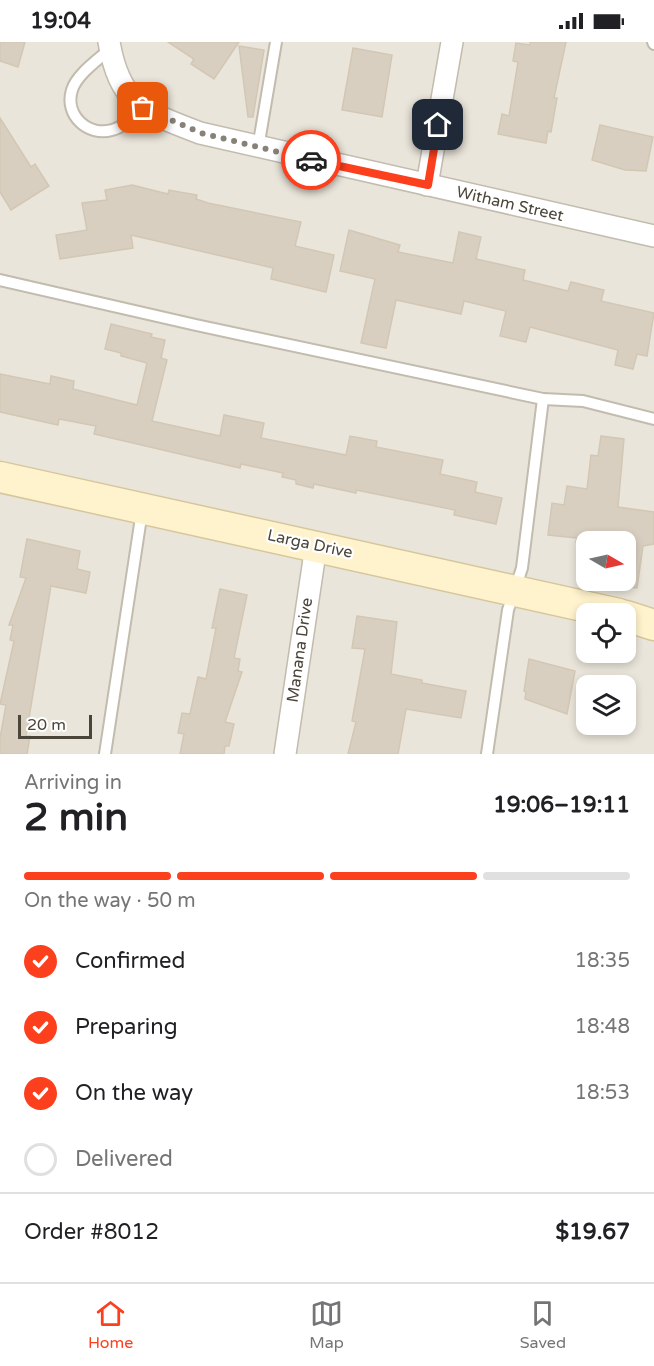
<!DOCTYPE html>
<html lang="en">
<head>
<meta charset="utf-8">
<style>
	body { margin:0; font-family:"Varela Round",sans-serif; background:#f2f2f2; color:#202124; height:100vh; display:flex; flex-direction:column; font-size:22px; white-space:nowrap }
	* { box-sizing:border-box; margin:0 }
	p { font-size:20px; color:#757577 }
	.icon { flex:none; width:33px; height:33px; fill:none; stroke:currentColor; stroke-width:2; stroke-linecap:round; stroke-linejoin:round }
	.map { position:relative; height:712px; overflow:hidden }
	.side { display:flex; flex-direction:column; background:#fff; flex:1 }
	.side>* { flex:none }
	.needle { width:39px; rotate:99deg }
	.fabs { position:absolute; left:576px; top:489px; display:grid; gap:12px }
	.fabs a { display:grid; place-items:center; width:60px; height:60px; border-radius:12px; background:#fff; box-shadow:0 3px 9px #0003; font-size:30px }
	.scale { position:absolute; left:18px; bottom:15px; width:74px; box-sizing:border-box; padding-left:6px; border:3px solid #4b4439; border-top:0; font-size:16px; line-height:21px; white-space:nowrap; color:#4b4439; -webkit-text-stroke:4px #fff; paint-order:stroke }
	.pin { position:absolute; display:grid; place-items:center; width:51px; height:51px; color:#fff; margin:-26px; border-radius:12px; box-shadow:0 3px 9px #0006 }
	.courier { position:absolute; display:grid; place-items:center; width:60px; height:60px; margin:-30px; border:4px solid #fc3f1d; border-radius:50%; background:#fff; color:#222; box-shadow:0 2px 8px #0007 }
	.overview em { font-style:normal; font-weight:700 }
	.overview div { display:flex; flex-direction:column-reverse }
	.overview { display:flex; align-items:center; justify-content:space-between; height:102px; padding:0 24px }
	h1 { font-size:39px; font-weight:700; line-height:45px }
	.bar { display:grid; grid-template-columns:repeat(4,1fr); gap:9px 6px; align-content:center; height:72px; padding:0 24px }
	.bar i { height:8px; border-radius:4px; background:#e0e0e0 }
	.bar .current { background:#fc3f1d }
	.bar p { grid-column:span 4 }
	.line { display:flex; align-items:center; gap:15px; padding:0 24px; border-top:2px solid #e0e0e0 }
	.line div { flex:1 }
	ol { padding:0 24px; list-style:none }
	li { display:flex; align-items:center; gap:18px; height:66px }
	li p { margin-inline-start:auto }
	li .icon { padding:6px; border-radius:50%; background:#fc3f1d; color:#fff; stroke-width:4 }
	li:last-child { color:#757577 }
	li i { width:33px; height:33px; border:3px solid #e0e0e0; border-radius:50% }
	.status { display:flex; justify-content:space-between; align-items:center; height:42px; padding:0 30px; background:#fff; direction:ltr }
	.status svg { height:16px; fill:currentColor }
	.tabs { display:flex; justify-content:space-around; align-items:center; height:84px; border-top:2px solid #e0e0e0; background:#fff; font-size:16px; color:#757577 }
	.tabs a { display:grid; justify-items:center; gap:3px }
	.tabs .current { color:#fc3f1d }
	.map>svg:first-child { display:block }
</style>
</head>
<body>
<div class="status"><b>19:04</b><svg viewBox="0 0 49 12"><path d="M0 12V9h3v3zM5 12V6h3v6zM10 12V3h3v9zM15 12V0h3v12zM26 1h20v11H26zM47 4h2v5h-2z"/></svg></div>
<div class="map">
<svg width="654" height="712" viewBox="0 0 654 712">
	<rect width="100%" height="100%" fill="#f6f3ec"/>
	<path fill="#eae5da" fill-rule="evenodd" d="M0,0H654V712H0ZM586,500H626V538H586ZM586,572H626V610H586ZM586,644H626V682H586Z"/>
	<g fill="#d8cfc1" stroke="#d3c7b4" stroke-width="1.5">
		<path d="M0,0H25L18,25L0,19Z"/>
		<path d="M168,0H239L214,37L191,22L194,17Z"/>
		<path d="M530,0H566L554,56H557L551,90L548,89L546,101L498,92L502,72L509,74L518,20L513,19L516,1L530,3Z"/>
		<path d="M239,4L264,8L253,75H248Z"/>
		<path d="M353,6L392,13L382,75L342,68Z"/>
		<path d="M0,76L31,125L35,122L49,144L11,168L0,150Z"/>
		<path d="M600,83L653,95L646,129L625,128L592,118Z"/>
		<path d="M132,143L168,152L169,148L197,153L196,157L208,161L301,180L295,204L334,213L326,250L271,237L273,226L131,193L133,206L60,217L56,193L87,188L82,161L107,158L105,148Z"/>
		<path d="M349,188L400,203L398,210L453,221L459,190L481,195L476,217L525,228L523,238L568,249L571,240L604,248L601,259L654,271L647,314L637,312L633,327L615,323L618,308L530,285L526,300L500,294L506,269L464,259L461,272L396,258L386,306L361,301L375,237L340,229Z"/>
		<path d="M111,282L152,292L151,295L165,298L161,316L167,318L152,379L220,394L224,373L264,381L261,396L346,413L350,394L377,399L376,405L443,418L440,432L477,440L475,450L502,456L496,482L454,473L455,468L356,448V451L314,442L313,446L296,442V438L282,435L283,431L241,422L240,426L94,392L96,384L59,377L58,383L0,370V332L50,342L51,334L74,339L73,347L137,363L147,321L121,314V311L105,307Z"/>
		<path d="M601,394L624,397L618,465L654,470V502L643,504L637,546L626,545V500H576L577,496L548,493L552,461L564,463L567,444L587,447L591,413L598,414Z"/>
		<path d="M27,497L80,509L77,527L90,530L86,551L51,544L26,694H30L27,712H0V696L6,663L0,662L14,599L10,598L13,583H9L26,536L20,535Z"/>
		<path d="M220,547L247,553L234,616L240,617L238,629L242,630L225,680L234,682L229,704H225L224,712H180L184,692L178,691L182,671L190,672L198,635L206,637L216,586H212Z"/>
		<path d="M357,574L397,580L391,632L422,638V641L466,649L461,676L406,667L398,712H348L356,680L352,679L365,607L352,606Z"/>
		<path d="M529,617L575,629L567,672L525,657L526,650L524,649Z"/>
	</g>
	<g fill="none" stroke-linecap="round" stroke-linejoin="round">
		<g stroke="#c2bbae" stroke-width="14">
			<g id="lane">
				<path d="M653,0L654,2"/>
				<path d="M110,7C98,18 77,32 72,48C64,73 88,95 112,88C124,85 134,74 143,66"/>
				<path d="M258,106L276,0"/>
				<path d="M0,238L196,283L543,357L583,359L654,377"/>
				<path d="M105,712L142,469"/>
				<path d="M487,712L508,568L522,526L543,357"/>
			</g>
		</g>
		<g stroke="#c2bbae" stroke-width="24">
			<g id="street">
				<path d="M109,0C120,64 146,70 200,91L654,194"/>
				<path d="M427,143L452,0"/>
				<path d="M285,712L316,504"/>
			</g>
		</g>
		<g stroke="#d6c79b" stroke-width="33">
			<g id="secondary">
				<path d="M0,435L619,572"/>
				<path d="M626,574L654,583"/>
			</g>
		</g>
		<use href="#lane" stroke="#fff" stroke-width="10"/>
		<use href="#street" stroke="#fff" stroke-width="21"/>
		<use href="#secondary" stroke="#fff3cd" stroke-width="30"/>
	</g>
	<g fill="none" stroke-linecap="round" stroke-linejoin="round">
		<path stroke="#878178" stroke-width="6" stroke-dasharray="0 10.8" d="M143,66L201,91L311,118"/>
		<path stroke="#fc3f1d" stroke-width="8" d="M311,118L428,143L438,83"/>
	</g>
	<g text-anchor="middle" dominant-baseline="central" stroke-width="4.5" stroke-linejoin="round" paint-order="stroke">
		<g font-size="16" fill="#4b4439" stroke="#fff">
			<text transform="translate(510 162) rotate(13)">Witham Street</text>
			<text transform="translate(310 502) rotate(12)">Larga Drive</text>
			<text transform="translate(300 608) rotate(-82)">Manana Drive</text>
		</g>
	</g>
</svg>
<div class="fabs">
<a><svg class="needle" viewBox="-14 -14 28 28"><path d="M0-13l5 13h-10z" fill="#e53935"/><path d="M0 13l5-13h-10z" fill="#757577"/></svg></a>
<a><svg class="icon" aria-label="locate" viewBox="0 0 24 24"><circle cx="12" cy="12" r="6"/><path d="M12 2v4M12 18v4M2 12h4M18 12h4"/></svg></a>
<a><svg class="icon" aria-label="layers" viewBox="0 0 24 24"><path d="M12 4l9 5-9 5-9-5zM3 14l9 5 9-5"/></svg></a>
</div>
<div class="scale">20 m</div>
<div class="pin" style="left:143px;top:66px;background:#ea580c"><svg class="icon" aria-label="bag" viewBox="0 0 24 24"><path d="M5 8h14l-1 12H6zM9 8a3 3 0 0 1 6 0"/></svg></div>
<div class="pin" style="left:438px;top:83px;background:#1f2937"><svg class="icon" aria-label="home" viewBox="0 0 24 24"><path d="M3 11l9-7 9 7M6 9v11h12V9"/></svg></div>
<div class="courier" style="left:311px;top:118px"><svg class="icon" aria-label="car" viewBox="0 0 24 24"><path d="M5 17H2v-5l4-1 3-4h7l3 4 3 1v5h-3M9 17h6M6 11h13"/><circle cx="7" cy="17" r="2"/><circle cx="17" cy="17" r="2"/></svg></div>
</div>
<section class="side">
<div class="overview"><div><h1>2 min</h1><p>Arriving in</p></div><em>19:06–19:11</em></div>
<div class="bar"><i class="current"></i><i class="current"></i><i class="current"></i><i></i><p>On the way · 50 m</p></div>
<ol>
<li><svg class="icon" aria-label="check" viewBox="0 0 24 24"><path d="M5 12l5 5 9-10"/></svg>Confirmed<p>18:35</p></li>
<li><svg class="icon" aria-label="check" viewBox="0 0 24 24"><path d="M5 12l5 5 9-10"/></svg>Preparing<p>18:48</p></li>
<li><svg class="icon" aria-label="check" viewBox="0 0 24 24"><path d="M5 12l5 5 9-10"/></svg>On the way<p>18:53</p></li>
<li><i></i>Delivered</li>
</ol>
<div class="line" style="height:78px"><div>Order #8012</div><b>$19.67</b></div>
</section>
<nav class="tabs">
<a class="current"><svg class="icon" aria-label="home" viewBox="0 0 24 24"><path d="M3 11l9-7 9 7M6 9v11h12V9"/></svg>Home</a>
<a><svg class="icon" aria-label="map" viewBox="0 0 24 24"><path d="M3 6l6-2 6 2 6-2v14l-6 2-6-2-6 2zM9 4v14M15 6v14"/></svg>Map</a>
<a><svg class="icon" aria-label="saved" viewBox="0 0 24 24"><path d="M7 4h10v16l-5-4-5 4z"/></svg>Saved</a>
</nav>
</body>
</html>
